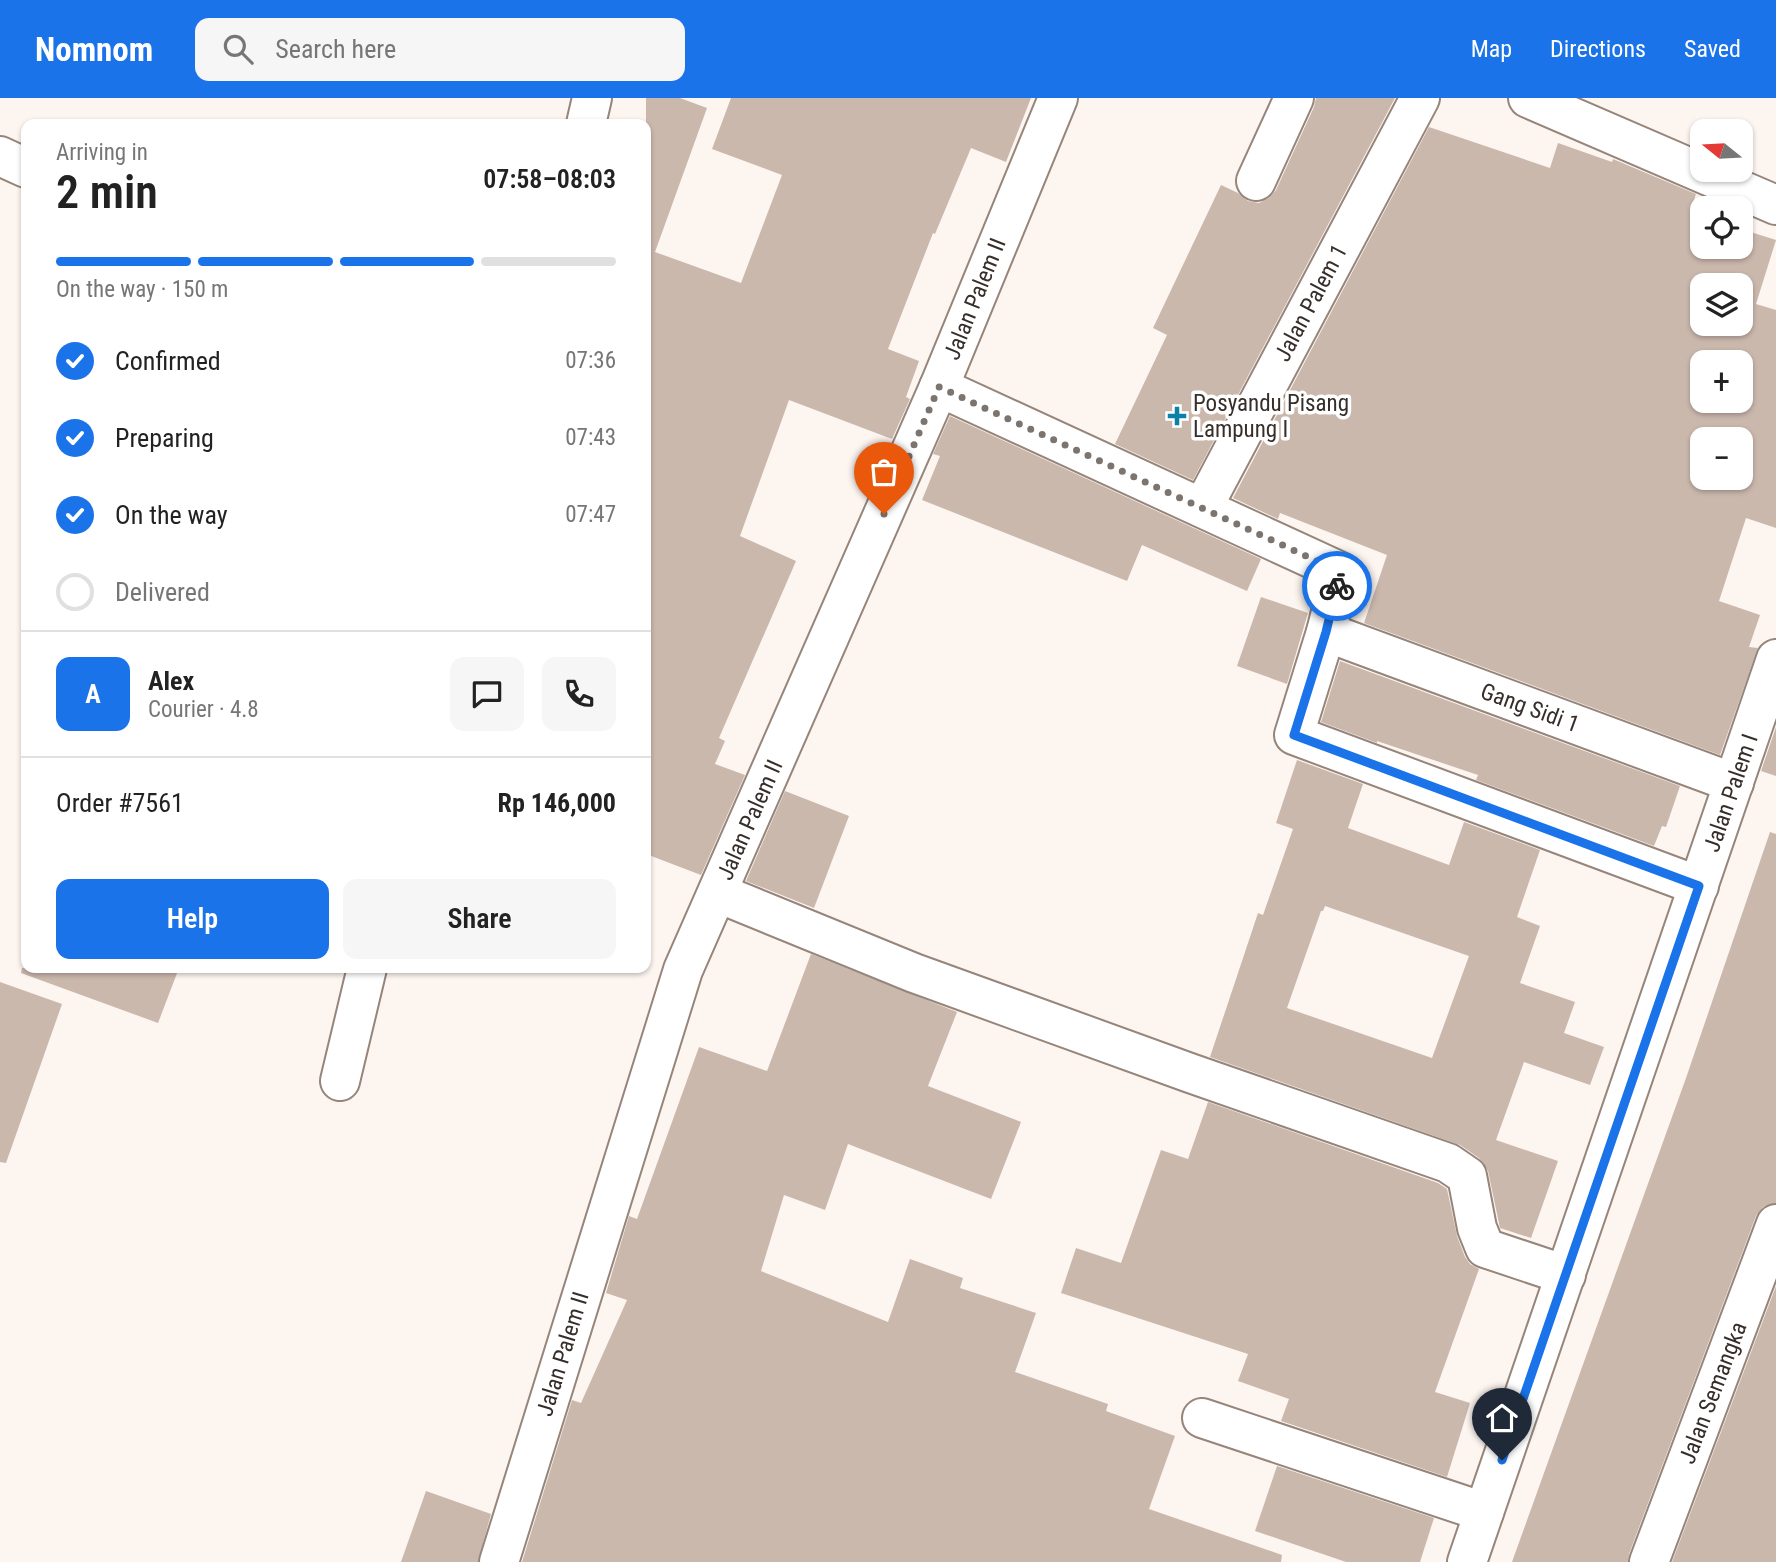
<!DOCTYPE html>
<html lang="en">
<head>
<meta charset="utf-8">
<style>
	body { margin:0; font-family:"Roboto Condensed",sans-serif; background:#f6f6f6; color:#222; height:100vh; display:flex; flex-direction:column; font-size:26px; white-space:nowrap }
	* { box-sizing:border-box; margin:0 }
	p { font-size:23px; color:#767676 }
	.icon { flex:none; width:38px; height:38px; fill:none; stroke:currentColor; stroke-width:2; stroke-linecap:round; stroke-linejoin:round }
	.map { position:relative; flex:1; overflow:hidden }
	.drawer { position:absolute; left:21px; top:21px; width:630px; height:854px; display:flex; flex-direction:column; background:#fff; border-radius:14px; box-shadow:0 2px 5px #0004 }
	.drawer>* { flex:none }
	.needle { width:46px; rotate:288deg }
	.buttons { position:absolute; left:1690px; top:21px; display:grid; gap:14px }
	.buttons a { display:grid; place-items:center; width:63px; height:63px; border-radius:14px; background:#fff; box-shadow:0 2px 5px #0004; font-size:35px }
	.pin { position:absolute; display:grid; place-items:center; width:60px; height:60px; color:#fff; margin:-72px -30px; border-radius:50% 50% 50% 0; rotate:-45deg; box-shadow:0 0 7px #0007 }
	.pin .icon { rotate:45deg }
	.courier { position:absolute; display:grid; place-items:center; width:70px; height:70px; margin:-35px; border:5px solid #1a73e8; border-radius:50%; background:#fff; color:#222; box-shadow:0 2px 9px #0007 }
	.headline em { font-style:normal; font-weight:600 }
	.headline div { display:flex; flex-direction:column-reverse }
	.headline { display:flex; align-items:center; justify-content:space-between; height:119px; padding:0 35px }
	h1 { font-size:46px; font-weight:600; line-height:52px }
	.bar { display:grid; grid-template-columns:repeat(4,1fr); gap:10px 7px; align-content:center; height:84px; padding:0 35px }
	.bar i { height:9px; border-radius:5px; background:#e0e0e0 }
	.bar .selected { background:#1a73e8 }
	.bar p { grid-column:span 4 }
	.line { display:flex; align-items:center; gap:18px; padding:0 35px; border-top:2px solid #e0e0e0 }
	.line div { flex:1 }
	.round { display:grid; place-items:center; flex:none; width:74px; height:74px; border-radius:14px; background:#f6f6f6 }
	ol { padding:0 35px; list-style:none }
	li { display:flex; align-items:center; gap:21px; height:77px }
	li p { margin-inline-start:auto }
	li .icon { padding:7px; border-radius:50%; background:#1a73e8; color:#fff; stroke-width:4 }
	li:last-child { color:#767676 }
	li i { width:38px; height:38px; border:4px solid #e0e0e0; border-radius:50% }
	.action { display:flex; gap:14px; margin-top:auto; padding:14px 35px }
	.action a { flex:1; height:80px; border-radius:14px; background:#1a73e8; color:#fff; font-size:28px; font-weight:600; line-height:80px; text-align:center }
	.action a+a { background:#f6f6f6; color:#222 }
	header { display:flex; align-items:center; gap:42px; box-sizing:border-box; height:98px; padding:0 35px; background:#1a73e8; color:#fff }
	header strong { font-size:33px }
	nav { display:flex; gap:38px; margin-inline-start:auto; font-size:24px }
	.search { width:490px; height:63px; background:#f6f6f6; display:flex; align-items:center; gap:18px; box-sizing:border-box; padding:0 24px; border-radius:14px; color:#767676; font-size:26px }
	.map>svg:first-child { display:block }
</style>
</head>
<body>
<header>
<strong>Nomnom</strong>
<div class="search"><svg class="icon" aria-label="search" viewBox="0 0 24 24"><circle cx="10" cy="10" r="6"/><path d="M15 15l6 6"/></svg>Search here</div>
<nav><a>Map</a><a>Directions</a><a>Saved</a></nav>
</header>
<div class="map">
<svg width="1776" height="1464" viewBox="0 0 1776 1464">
	<rect width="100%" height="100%" fill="#fdf5f0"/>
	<g fill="#cbb8ad" fill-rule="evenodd">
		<path d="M646,0H680L707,10L655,154L741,185L782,77L712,51L731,0H1031L1006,64L971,50L935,136L933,135L888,251L919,263L906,299L910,301L892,341L789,302L740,438L796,463L719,640L725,643L715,666L745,677L701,777L646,756Z"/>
		<path d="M1316,0H1395L1193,382L1115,346L1167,237L1153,230L1221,87L1238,95L1248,103L1259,105L1269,100L1276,92L1314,9Z"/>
		<path d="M1429,29L1550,70L1558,45L1612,64L1613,61L1696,96L1690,114L1703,118V149H1741V131L1776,142L1756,206L1776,212V430L1746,420L1719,503L1760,517L1749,549L1758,550L1720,657L1364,525L1387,457L1280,415L1278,421L1233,400ZM1703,187H1741V226H1703ZM1703,264H1741V303H1703ZM1703,341H1741V380H1703Z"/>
		<path d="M950,318L1261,461L1247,493L1142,447L1127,483L922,402L940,358L933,356Z"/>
		<path d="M1261,499L1308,515L1287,586L1237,568Z"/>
		<path d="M1340,563L1680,688L1666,729L1662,728L1654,748L1476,682L1478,677L1377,643V645L1321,624Z"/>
		<path d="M1776,629V678L1761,673Z"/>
		<path d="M1297,662L1363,686L1348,730L1449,767L1464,724L1540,752L1517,819L1540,828L1520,885L1575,904L1564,935L1604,949L1590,987L1524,964L1496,1042L1558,1063L1531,1140L1500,1130L1488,1073L1479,1060L1460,1047L1210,959L1258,815L1263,817L1293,731L1276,725ZM1325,808L1469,858L1432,960L1287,910L1321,813H1323Z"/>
		<path d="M785,693L849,718L814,810L746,783Z"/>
		<path d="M1770,734L1776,736V1105L1763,1109L1756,1118L1629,1456L1628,1464H1512L1686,980Z"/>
		<path d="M811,856L957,914L928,988L1021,1024L991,1101L848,1046L825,1112L784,1097L761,1173L888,1224L910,1161L963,1180L960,1190L1036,1215L1015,1274L1108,1306L1106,1313L1175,1338L1149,1411L1282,1457L1281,1464H522L572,1302L581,1305L627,1202L606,1195L629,1118L637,1121L699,949L767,973Z"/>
		<path d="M22,870H179L158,925L21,875Z"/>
		<path d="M0,884L62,906L6,1065L0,1064Z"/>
		<path d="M1208,1004L1438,1085L1447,1091L1457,1138L1465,1159L1470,1166L1479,1171L1435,1294L1470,1305L1447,1379L1281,1323L1289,1301L1238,1283L1248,1256L1061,1195L1076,1150L1121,1165L1161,1052L1188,1061Z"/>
		<path d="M1776,1188V1464H1672Z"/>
		<path d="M1277,1368L1434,1420L1420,1464H1346L1255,1433Z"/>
		<path d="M426,1393L491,1416L478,1464H401Z"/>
	</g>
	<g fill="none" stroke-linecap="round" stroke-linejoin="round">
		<g stroke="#96857a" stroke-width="42">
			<g id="street">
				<path d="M586,26L592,0"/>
				<path d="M0,58L26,70"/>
				<path d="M1256,83L1294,0"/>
				<path d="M939,289L1341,474L1326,534L1294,637L1699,788"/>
				<path d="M1203,409L1420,0"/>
				<path d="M1326,534L1734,685"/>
				<path d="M718,795L914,875L1190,975L1448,1065L1467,1078L1477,1130L1485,1150L1566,1177"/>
				<path d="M340,983L367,870"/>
				<path d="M1202,1320L1484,1414"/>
				<path d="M499,1464L683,872L939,289L1058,0"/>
				<path d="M1467,1464L1776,561"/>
				<path d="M1649,1464L1776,1126"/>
			</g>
		</g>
		<g stroke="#96857a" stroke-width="42">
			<path id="secondary" d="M1528,0L1776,107"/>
		</g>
		<use href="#street" stroke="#fff" stroke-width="38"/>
		<use href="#secondary" stroke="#fff" stroke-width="38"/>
	</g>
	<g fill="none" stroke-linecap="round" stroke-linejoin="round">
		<path stroke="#7c746f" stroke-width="7" stroke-dasharray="0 12.6" d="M884,416L939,289L1341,474L1337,488"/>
		<path stroke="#1a73e8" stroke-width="9" d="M1337,488L1326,534L1294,637L1699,788L1502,1362"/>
	</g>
	<path fill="#0a81a7" stroke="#fff" stroke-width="2.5" d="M1173.5 307.5h7v7h7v7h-7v7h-7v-7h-7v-7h7z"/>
	<g text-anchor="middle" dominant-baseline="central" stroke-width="7" stroke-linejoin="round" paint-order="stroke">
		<g font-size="23" fill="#362e2a" stroke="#fff">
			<text transform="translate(975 201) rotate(-68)">Jalan Palem II</text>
			<text transform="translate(1311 205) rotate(-62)">Jalan Palem 1</text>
			<text transform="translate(1530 610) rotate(20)">Gang Sidi 1</text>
			<text transform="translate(1731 695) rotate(-71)">Jalan Palem I</text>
			<text transform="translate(750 722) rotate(-66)">Jalan Palem II</text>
			<text transform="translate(563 1256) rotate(-73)">Jalan Palem II</text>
			<text transform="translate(1713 1295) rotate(-69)">Jalan Semangka</text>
		</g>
		<g font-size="23" fill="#362e2a" stroke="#fff" text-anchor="start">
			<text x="1193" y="305">Posyandu Pisang<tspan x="1193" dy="26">Lampung I</tspan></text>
		</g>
	</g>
</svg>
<div class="buttons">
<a><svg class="needle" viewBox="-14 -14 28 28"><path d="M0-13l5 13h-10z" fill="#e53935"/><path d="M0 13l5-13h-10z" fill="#767676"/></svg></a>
<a><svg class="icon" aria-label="locate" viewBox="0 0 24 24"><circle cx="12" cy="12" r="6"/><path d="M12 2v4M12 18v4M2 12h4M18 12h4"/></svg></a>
<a><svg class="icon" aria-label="layers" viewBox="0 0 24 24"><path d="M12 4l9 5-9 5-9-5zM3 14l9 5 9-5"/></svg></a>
<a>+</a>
<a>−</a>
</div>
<div class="pin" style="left:884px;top:416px;background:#ea580c"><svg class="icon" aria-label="bag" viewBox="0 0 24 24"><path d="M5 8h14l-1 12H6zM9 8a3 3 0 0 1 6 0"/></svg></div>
<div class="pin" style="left:1502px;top:1362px;background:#1f2937"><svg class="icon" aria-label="home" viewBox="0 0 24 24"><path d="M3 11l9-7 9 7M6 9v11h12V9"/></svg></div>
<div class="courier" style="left:1337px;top:488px"><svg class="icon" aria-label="bike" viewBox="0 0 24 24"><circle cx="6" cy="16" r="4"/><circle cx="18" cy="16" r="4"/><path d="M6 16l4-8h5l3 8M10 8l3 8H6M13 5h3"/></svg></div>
<section class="drawer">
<div class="headline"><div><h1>2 min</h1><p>Arriving in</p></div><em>07:58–08:03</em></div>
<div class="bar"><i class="selected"></i><i class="selected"></i><i class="selected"></i><i></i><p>On the way · 150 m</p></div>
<ol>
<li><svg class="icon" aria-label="check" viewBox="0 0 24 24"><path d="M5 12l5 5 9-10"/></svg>Confirmed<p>07:36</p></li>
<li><svg class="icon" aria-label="check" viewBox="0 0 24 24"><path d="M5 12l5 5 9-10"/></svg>Preparing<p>07:43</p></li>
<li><svg class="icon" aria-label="check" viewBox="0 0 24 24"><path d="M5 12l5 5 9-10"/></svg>On the way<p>07:47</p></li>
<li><i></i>Delivered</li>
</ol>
<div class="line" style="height:126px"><b class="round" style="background:#1a73e8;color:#fff">A</b><div><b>Alex</b><p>Courier · 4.8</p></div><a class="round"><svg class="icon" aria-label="chat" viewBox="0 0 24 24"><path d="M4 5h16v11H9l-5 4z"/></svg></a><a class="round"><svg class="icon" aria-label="phone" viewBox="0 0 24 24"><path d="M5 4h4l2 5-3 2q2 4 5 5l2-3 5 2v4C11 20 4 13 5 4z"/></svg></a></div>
<div class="line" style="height:91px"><div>Order #7561</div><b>Rp 146,000</b></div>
<div class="action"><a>Help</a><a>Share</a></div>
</section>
</div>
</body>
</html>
